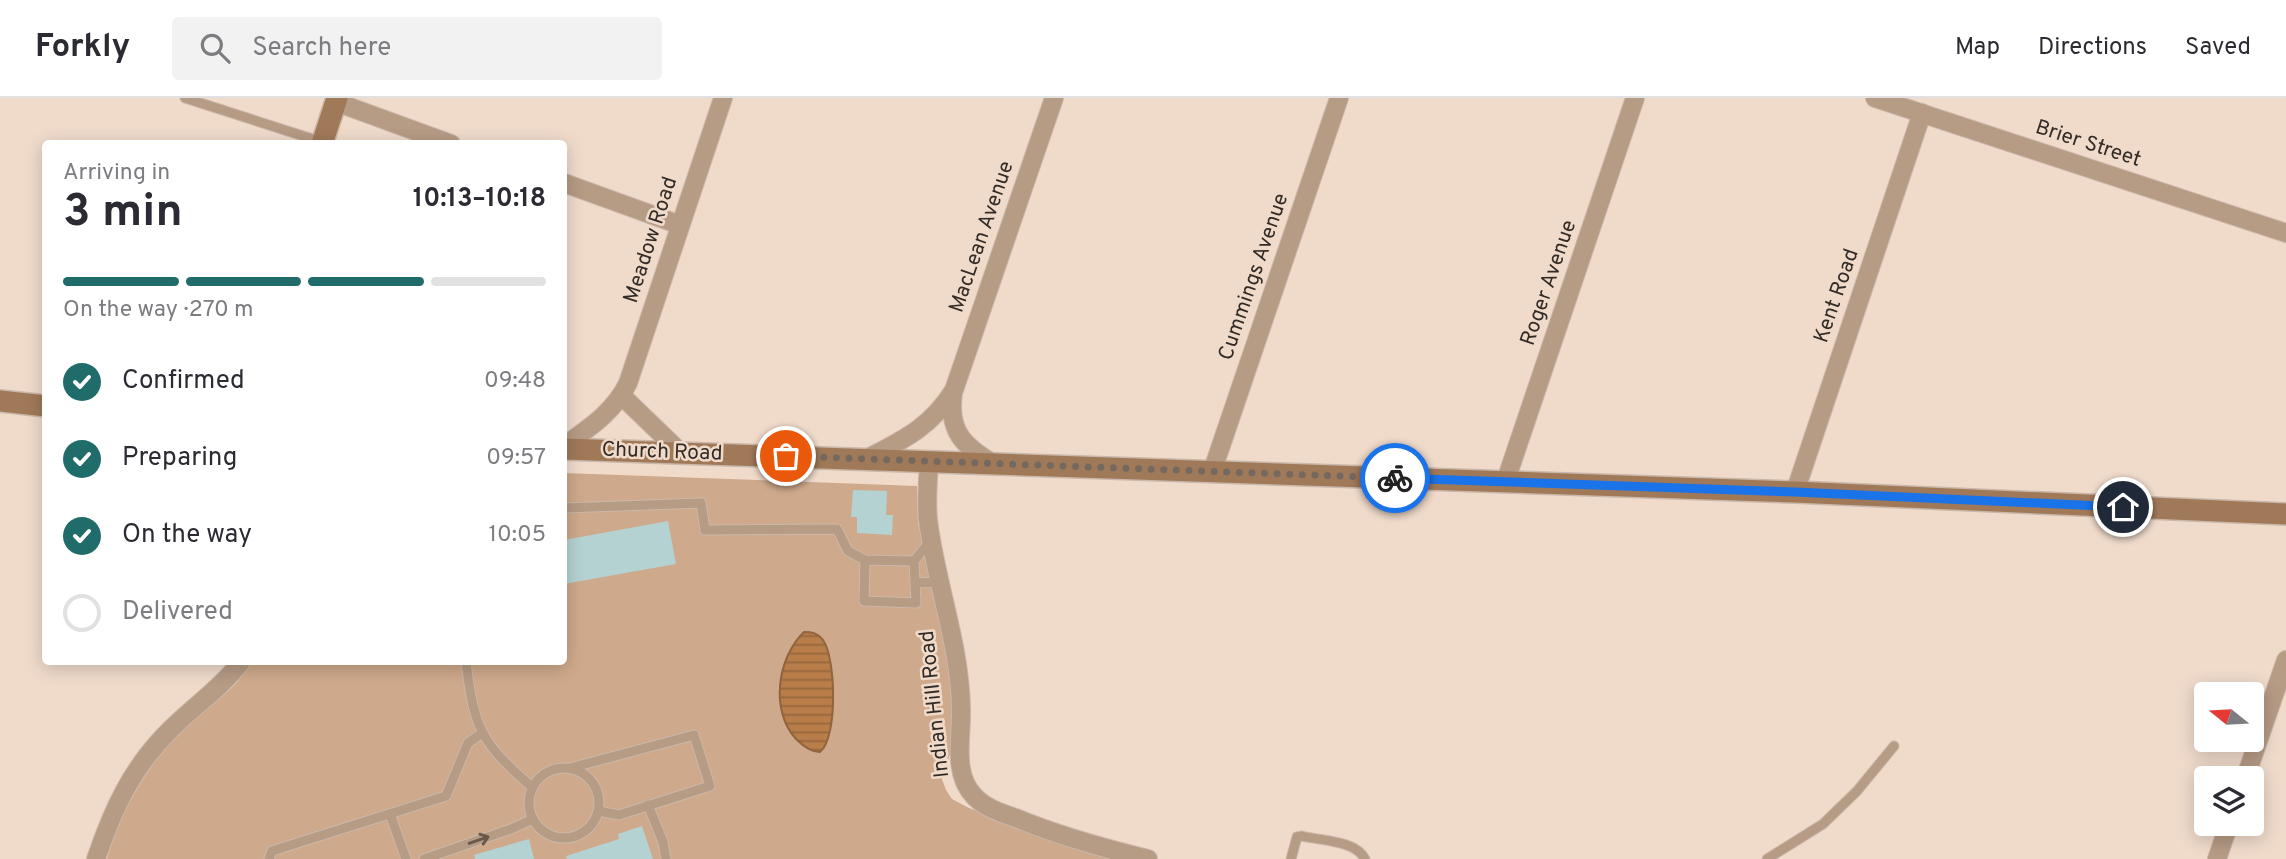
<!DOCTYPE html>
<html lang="en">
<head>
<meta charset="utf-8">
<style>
	body { margin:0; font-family:Overpass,sans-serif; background:#f2f2f3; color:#2b2b33; height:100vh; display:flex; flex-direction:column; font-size:26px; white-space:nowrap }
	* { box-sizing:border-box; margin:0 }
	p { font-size:23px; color:#7c7c81 }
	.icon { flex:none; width:38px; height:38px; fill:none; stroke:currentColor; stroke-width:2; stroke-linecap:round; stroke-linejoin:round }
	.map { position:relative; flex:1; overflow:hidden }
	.sheet { position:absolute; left:42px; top:42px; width:525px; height:525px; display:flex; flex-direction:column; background:#fff; border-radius:7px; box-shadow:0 4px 18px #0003 }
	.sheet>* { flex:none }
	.needle { width:46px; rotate:288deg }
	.buttons { position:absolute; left:2194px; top:584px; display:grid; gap:14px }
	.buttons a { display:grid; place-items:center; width:70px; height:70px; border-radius:7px; background:#fff; box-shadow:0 4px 18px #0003; font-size:35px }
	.pin { position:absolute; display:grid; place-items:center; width:60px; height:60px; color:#fff; margin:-30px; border:4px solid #fff; border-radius:50%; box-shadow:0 2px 7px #0007 }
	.courier { position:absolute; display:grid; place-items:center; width:70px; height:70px; margin:-35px; border:5px solid #1a73e8; border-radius:50%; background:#fff; color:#222; box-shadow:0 2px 9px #0007 }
	.headline em { font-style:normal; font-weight:700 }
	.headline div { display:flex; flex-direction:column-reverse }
	.headline { display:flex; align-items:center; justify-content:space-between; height:119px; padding:0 21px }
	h1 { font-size:46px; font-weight:700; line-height:52px }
	.bar { display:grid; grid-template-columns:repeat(4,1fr); gap:10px 7px; align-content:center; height:84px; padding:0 21px }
	.bar i { height:9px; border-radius:5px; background:#e1e1e2 }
	.bar .selected { background:#206c6a }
	.bar p { grid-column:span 4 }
	ol { padding:0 21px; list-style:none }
	li { display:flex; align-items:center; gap:21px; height:77px }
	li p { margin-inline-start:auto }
	li .icon { padding:7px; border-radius:50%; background:#206c6a; color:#fff; stroke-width:4 }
	li:last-child { color:#7c7c81 }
	li i { width:38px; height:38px; border:4px solid #e1e1e2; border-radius:50% }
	header { display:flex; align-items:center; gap:42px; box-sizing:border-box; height:98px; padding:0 35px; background:#fff; border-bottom:2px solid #e1e1e2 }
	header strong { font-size:33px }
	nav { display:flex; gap:38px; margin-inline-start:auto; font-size:24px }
	.search { width:490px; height:63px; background:#f2f2f3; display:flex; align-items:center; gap:18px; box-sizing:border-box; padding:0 24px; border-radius:7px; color:#7c7c81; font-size:26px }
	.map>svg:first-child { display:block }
</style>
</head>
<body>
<header>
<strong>Forkly</strong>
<div class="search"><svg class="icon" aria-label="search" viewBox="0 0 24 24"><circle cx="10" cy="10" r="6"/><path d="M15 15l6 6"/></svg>Search here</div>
<nav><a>Map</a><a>Directions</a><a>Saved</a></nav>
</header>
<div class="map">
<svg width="2286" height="761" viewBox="0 0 2286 761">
	<defs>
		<pattern id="water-rules" width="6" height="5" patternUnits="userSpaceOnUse" patternTransform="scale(1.75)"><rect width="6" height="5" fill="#b87d49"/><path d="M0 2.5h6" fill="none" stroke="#96673d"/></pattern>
	</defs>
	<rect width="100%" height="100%" fill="#f0dbcb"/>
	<path fill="#cfa98b" d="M564,375L917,388L918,425L939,506L953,592L952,650L942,681L946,692L952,701L969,710L1111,761H107C123,704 157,651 203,612C208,608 215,604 220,600C233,590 244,577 252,564H564Z"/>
	<path fill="url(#water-rules)" stroke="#90643e" stroke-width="2" d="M804,534C812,534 818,535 823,542C836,560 838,640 820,654C811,654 803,648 796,641C770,613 777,560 804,534Z"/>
	<g fill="#b4d2d1">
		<path d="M853,392L887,393L886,417H893L892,437L857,435V419H851Z"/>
		<path d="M668,423L676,466L564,486V442Z"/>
		<path d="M642,728L653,761H567L566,758L619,741L618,736Z"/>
		<path d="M529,741L534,761H475L474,757Z"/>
	</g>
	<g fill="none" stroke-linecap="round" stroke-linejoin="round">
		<g stroke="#cab8aa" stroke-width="11">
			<g id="lane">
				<path d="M185,0L322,44"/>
				<path d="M564,410L701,405L705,432L837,431L848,453L865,462L914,463L916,505L864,503L865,462"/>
				<path d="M914,463L931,442"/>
				<path d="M916,485L941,484"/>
				<path d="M466,564C474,630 481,645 532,689"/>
				<circle cx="564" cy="705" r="35"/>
				<path d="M570,670L694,637L710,688L619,717L598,713"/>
				<path d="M648,707L663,744L666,761"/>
				<path d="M390,716L406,761"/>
				<path d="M269,761L272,753L446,698L468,645L482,635"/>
				<path d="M424,761L511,731L533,721"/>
				<path d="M1291,761L1297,739L1302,738C1321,743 1355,742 1365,761"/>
				<path d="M1767,761L1823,726L1857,693L1894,648"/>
			</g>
		</g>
		<g stroke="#cab8aa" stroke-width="20">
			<g id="street">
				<path d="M1875,0L2286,135"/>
				<path d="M336,4L451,46"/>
				<path d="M564,85L680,127"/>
				<path d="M953,295C948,332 962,347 992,365"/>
				<path d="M622,298L680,354"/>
				<path d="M564,348C589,330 614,314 628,285L723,0"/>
				<path d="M866,361C903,342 931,329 954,292L1054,0"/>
				<path d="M929,364C928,383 926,403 928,422C936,486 960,546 961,611C962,639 952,675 974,698C985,710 1001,715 1016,720C1059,738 1103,750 1148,761"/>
				<path d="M1212,374L1339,0"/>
				<path d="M1505,385L1635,0"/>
				<path d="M1795,394L1922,15"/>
				<path d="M2245,681L2286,562"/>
				<path d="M96,761C113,711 132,669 171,631C194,608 221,590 241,564"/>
				<path d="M2217,761L2229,726"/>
			</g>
		</g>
		<g stroke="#cab8aa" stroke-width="24">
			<g id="secondary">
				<path d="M322,46L337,0"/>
				<path d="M0,303L46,308"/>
				<path d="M564,351L1795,394L2286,416"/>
			</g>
		</g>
		<use href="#lane" stroke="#b69b85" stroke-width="9"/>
		<use href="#street" stroke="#b69b85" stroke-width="18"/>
		<use href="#secondary" stroke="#a07958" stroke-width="21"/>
	</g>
	<defs><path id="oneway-shaft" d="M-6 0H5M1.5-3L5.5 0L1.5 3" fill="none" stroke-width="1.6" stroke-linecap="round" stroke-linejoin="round" transform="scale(1.75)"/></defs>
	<use stroke="#67584b" href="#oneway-shaft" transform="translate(479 742) rotate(-19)"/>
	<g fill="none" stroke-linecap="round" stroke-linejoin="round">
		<path stroke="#75695f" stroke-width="7" stroke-dasharray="0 12.6" d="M786,358L1395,380"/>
		<path stroke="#1a73e8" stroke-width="9" d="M1395,380L1795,394L2123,409"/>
	</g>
	<g text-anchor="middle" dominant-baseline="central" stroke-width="5" stroke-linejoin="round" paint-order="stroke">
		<g font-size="21" fill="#332b25" stroke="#f0dbcb">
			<text transform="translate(2088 46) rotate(18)">Brier Street</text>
			<text transform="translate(982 139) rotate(-71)">MacLean Avenue</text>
			<text transform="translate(651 142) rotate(-72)">Meadow Road</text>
			<text transform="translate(1254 179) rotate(-71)">Cummings Avenue</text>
			<text transform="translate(1549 185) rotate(-71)">Roger Avenue</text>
			<text transform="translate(1837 198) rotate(-71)">Kent Road</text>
			<text transform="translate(662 354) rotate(2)">Church Road</text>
			<text transform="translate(935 606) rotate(-96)">Indian Hill Road</text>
		</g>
	</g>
</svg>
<div class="buttons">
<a><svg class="needle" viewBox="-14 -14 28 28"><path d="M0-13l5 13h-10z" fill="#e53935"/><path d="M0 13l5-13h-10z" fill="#7c7c81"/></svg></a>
<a><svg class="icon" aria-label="layers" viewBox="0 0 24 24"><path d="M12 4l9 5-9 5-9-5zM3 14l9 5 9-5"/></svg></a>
</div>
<div class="pin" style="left:786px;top:358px;background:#ea580c"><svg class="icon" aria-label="bag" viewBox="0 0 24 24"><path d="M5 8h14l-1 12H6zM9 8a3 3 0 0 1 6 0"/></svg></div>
<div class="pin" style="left:2123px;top:409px;background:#1f2937"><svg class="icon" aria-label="home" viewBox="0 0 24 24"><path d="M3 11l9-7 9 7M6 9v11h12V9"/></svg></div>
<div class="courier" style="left:1395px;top:380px"><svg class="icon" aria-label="bike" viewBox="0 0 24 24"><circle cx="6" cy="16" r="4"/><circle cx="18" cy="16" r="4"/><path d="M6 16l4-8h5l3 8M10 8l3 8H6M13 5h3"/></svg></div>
<section class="sheet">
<div class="headline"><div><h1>3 min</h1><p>Arriving in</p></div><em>10:13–10:18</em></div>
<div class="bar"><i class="selected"></i><i class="selected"></i><i class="selected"></i><i></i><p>On the way · 270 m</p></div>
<ol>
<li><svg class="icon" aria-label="check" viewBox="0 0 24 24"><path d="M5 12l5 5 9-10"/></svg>Confirmed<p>09:48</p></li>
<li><svg class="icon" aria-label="check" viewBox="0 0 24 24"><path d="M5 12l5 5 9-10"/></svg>Preparing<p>09:57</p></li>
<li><svg class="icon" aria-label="check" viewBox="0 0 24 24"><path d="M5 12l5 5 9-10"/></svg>On the way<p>10:05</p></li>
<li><i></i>Delivered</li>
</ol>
</section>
</div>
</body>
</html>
